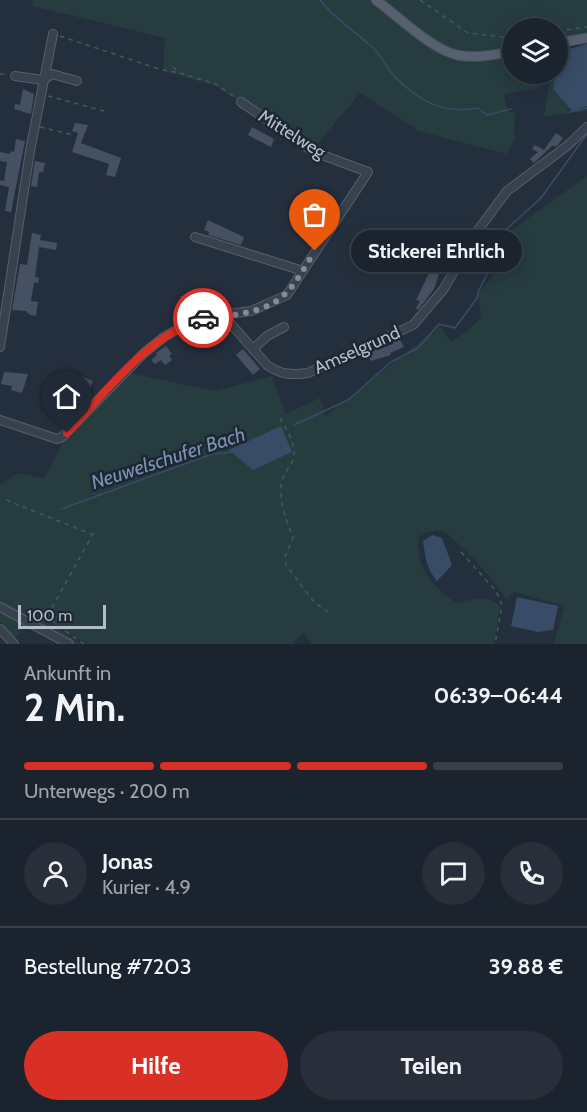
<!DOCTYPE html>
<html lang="de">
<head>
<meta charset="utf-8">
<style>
	body { margin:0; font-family:Cabin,sans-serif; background:#282f3a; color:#f1f3f6; height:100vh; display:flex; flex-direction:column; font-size:22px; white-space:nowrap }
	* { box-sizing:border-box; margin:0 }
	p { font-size:20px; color:#a0a4aa }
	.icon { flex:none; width:33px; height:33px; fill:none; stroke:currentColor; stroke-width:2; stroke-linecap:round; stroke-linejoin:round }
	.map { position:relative; height:644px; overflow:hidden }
	.sheet { display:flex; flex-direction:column; background:#1b232e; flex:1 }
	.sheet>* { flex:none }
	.fabs { position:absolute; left:502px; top:18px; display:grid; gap:12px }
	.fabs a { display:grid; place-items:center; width:66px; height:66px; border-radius:50%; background:#1b232e; box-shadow:0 3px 15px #0003,0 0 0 2px #39404a; font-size:30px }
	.scale { position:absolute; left:18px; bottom:15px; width:88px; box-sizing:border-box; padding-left:6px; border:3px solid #b4bcc9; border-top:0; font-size:16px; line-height:21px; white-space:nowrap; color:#b4bcc9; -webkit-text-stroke:4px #1d2633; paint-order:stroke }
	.pin { position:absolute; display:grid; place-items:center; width:51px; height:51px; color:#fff; margin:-62px -26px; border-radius:50% 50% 50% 0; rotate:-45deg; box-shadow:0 0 6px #0007 }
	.pin .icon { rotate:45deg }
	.courier { position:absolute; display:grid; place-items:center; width:60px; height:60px; margin:-30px; border:4px solid #d93025; border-radius:50%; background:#fff; color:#222; box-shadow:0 2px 8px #0007 }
	.bubble { position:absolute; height:42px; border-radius:21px; background:#1b232e; box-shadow:0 3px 15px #0003,0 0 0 2px #39404a; font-size:20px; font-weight:700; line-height:42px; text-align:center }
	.head em { font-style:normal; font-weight:700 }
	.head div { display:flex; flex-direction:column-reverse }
	.head { display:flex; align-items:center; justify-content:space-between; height:102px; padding:0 24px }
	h1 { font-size:39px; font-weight:700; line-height:45px }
	.bar { display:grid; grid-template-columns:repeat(4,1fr); gap:9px 6px; align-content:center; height:72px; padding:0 24px }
	.bar i { height:8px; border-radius:4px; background:#39404a }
	.bar .current { background:#d93025 }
	.bar p { grid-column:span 4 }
	.line { display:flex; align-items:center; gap:15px; padding:0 24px; border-top:2px solid #39404a }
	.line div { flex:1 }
	.round { display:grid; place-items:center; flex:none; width:63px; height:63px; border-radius:32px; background:#282f3a }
	.action { display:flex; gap:12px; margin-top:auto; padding:12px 24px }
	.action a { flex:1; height:69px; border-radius:36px; background:#d93025; color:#fff; font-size:24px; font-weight:700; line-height:69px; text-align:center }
	.action a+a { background:#282f3a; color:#f1f3f6 }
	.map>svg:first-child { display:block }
</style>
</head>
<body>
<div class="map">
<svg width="587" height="644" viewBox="0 0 587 644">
	<rect width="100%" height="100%" fill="#242f3e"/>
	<g fill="#263c3f">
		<path d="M33,0H372L456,59L513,55V74H544L541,88L504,94L508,112H515L514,140L506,154L419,131L360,93L314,148L215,86L163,71L165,38L32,6Z"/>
		<path d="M381,0H587V34L558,40V28H513V48L472,53L444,47Z"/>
		<path d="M551,74H555C558,88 559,101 572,111L587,106V111L544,116Z"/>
		<path d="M587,176V644H554L564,606L514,592L506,600C502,587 454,535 441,531C433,529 425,533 419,537C413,565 435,589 457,603C472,600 488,594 500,606L494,644H312L303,632L292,644H87L57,627L81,644H66L27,625L13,640L0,622V485L18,473L44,479L63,442L129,373L214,391L272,376L285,414L320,398L326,416L440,326L451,342L469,330L481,317L478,294L515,249L503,236Z"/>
	</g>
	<g fill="#394c67">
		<path d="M587,44V106L572,111L553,89L555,74H558L559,52Z"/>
		<path d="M281,426L292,452L253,470L229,450Z"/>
		<path d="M432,535L442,538L452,565L437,581C427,570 425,556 423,541Z"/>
		<path d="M517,597L558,606L553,630L538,632L511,626Z"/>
	</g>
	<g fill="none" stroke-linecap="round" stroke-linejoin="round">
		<g stroke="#394c67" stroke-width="1.5">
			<path d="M320,0C335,19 353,30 371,46C382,55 387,69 396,78C422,103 443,114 478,108L487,115L511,109"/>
			<path d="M570,112L587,108"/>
			<path d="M294,425L348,400L391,362L418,348L439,324L455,328L477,298L478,292L500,249L501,234L541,198L587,134"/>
			<path d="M61,509L212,454L233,452"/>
		</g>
	</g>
	<g fill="#455162">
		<path d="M23,89L34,94L31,114L14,109L15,104L20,105Z"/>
		<path d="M75,123L88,125L81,143L121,158L115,177L106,175L109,164L72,152L78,133L72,131Z"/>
		<path d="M252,127L274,139L271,147L248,135Z"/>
		<path d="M556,133L563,138L557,146H552L534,163L530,159L538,152L532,149L535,145L544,150Z"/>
		<path d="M16,139L25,141L11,212L5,211L9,187L0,185V180L4,181L7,162L0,161V152L10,154V151L14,152Z"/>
		<path d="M35,161L45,163L43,172H39L37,187L31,186Z"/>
		<path d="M208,220L244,237L241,245L208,235L209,232L204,230Z"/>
		<path d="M456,232L465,237L455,257L452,255L454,252L441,244L440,246L435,245L438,235L452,239Z"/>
		<path d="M32,233L41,235L40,240L57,243L56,250L39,247L35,277L39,278L38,283L34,282L31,301L38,302L36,316L30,315L26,311L12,310L20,264L27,265Z"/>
		<path d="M437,260L446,262L443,271H440L434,289L418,310L416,308L420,301L416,300L429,273L433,274Z"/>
		<path d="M189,293L193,304L215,296L217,304L184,317L180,297Z"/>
		<path d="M399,338L404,347L390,353L391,355L371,361L367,353L393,344L392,341Z"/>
		<path d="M166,346L172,354L169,356L172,360L165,365L161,360L155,364L151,360L157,355L156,353Z"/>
		<path d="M243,349L260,369L253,375L236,355Z"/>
		<path d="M4,372L28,374L22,393L11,390L12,386L1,384Z"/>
		<path d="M72,372L93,381L85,400L80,398L86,386L70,380Z"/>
	</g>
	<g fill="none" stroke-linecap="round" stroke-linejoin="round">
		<g stroke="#565f6c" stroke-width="10">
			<g id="minor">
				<path d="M15,76L43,80"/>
				<path d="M43,80L52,74L77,81"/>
				<path d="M195,237L303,271"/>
				<path d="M223,315L267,365C281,375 292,375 308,373L413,325L443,290L478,230L507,191L567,146L587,127"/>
				<path d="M0,347L30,151L53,34"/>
				<path d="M253,349L267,336L284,327"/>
				<path d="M0,420L57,439L62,437L144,353L164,337L190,322L206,317L251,311L287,295L368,172L314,152L241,102"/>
				<path d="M0,607L69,644"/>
				<path d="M0,629L14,644"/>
			</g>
		</g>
		<g stroke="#414a57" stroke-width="11">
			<g id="major">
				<path d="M376,0C398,16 431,49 457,55C475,59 496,55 513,51"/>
				<path d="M558,43L587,38"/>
			</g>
		</g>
		<g stroke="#44595c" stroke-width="1.5" stroke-dasharray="4.5 4.5" stroke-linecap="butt">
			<path d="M420,0L468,33L513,38"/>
			<path d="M558,31L587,27"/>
			<path d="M60,36L162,70L180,73"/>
			<path d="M173,67L180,73L216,84L236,98"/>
			<path d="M0,74L8,75"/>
			<path d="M48,96L104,111"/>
			<path d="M40,127L74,135"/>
			<path d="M280,418C287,430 299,449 292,462C286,473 280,479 281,492C281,509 288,523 293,538L285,557L286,565L314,602L328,612"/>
			<path d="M6,500L91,534"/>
			<path d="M461,552L496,591L502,605L495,644"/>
			<path d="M84,644L55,624L49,613L94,532"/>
		</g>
		<use href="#minor" stroke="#38414e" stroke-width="8"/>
		<use href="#major" stroke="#56606e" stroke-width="9"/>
	</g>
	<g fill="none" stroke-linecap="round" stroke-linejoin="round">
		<path stroke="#828b98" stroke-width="6" stroke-dasharray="0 10.8" d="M203,318C215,315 228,316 240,314C287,305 292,287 315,251"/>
		<path stroke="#d93025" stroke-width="8" d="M67,433C107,391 146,337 203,318"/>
	</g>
	<g text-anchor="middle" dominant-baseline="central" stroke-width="5" stroke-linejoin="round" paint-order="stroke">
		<g font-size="18" fill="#b4bcc9" stroke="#1d2633">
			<text transform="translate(292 134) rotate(32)">Mittelweg</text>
			<text transform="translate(357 350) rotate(-24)">Amselgrund</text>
		</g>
		<g font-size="20" font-style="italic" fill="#7c92b1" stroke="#1d2633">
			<text transform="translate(168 458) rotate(-18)">Neuwelschufer Bach</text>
		</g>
	</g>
</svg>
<div class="fabs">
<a><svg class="icon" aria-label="layers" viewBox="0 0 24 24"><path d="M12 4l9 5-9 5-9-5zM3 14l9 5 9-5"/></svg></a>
</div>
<div class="scale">100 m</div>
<div class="pin" style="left:315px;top:251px;background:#ea580c"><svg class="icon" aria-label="bag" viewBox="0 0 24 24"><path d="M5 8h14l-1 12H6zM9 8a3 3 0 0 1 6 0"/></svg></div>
<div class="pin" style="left:67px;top:433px;background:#1f2937"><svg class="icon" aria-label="home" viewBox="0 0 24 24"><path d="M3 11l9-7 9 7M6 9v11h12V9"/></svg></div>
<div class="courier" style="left:203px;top:318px"><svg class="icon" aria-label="car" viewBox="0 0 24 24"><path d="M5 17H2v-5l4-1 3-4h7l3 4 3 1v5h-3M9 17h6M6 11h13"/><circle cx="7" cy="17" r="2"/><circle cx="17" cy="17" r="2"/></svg></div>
<div class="bubble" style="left:351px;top:230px;width:171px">Stickerei Ehrlich</div>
</div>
<section class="sheet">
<div class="head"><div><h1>2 Min.</h1><p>Ankunft in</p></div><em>06:39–06:44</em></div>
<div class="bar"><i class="current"></i><i class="current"></i><i class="current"></i><i></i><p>Unterwegs · 200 m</p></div>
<div class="line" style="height:108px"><a class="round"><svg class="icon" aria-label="person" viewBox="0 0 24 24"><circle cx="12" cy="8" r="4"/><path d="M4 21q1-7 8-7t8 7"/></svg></a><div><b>Jonas</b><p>Kurier · 4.9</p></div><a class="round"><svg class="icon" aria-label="chat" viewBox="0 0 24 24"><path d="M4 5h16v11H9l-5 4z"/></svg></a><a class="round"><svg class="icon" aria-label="phone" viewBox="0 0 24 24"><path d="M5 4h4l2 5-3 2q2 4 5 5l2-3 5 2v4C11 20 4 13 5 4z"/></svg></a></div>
<div class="line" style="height:78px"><div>Bestellung #7203</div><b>39.88 €</b></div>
<div class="action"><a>Hilfe</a><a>Teilen</a></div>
</section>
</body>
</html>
